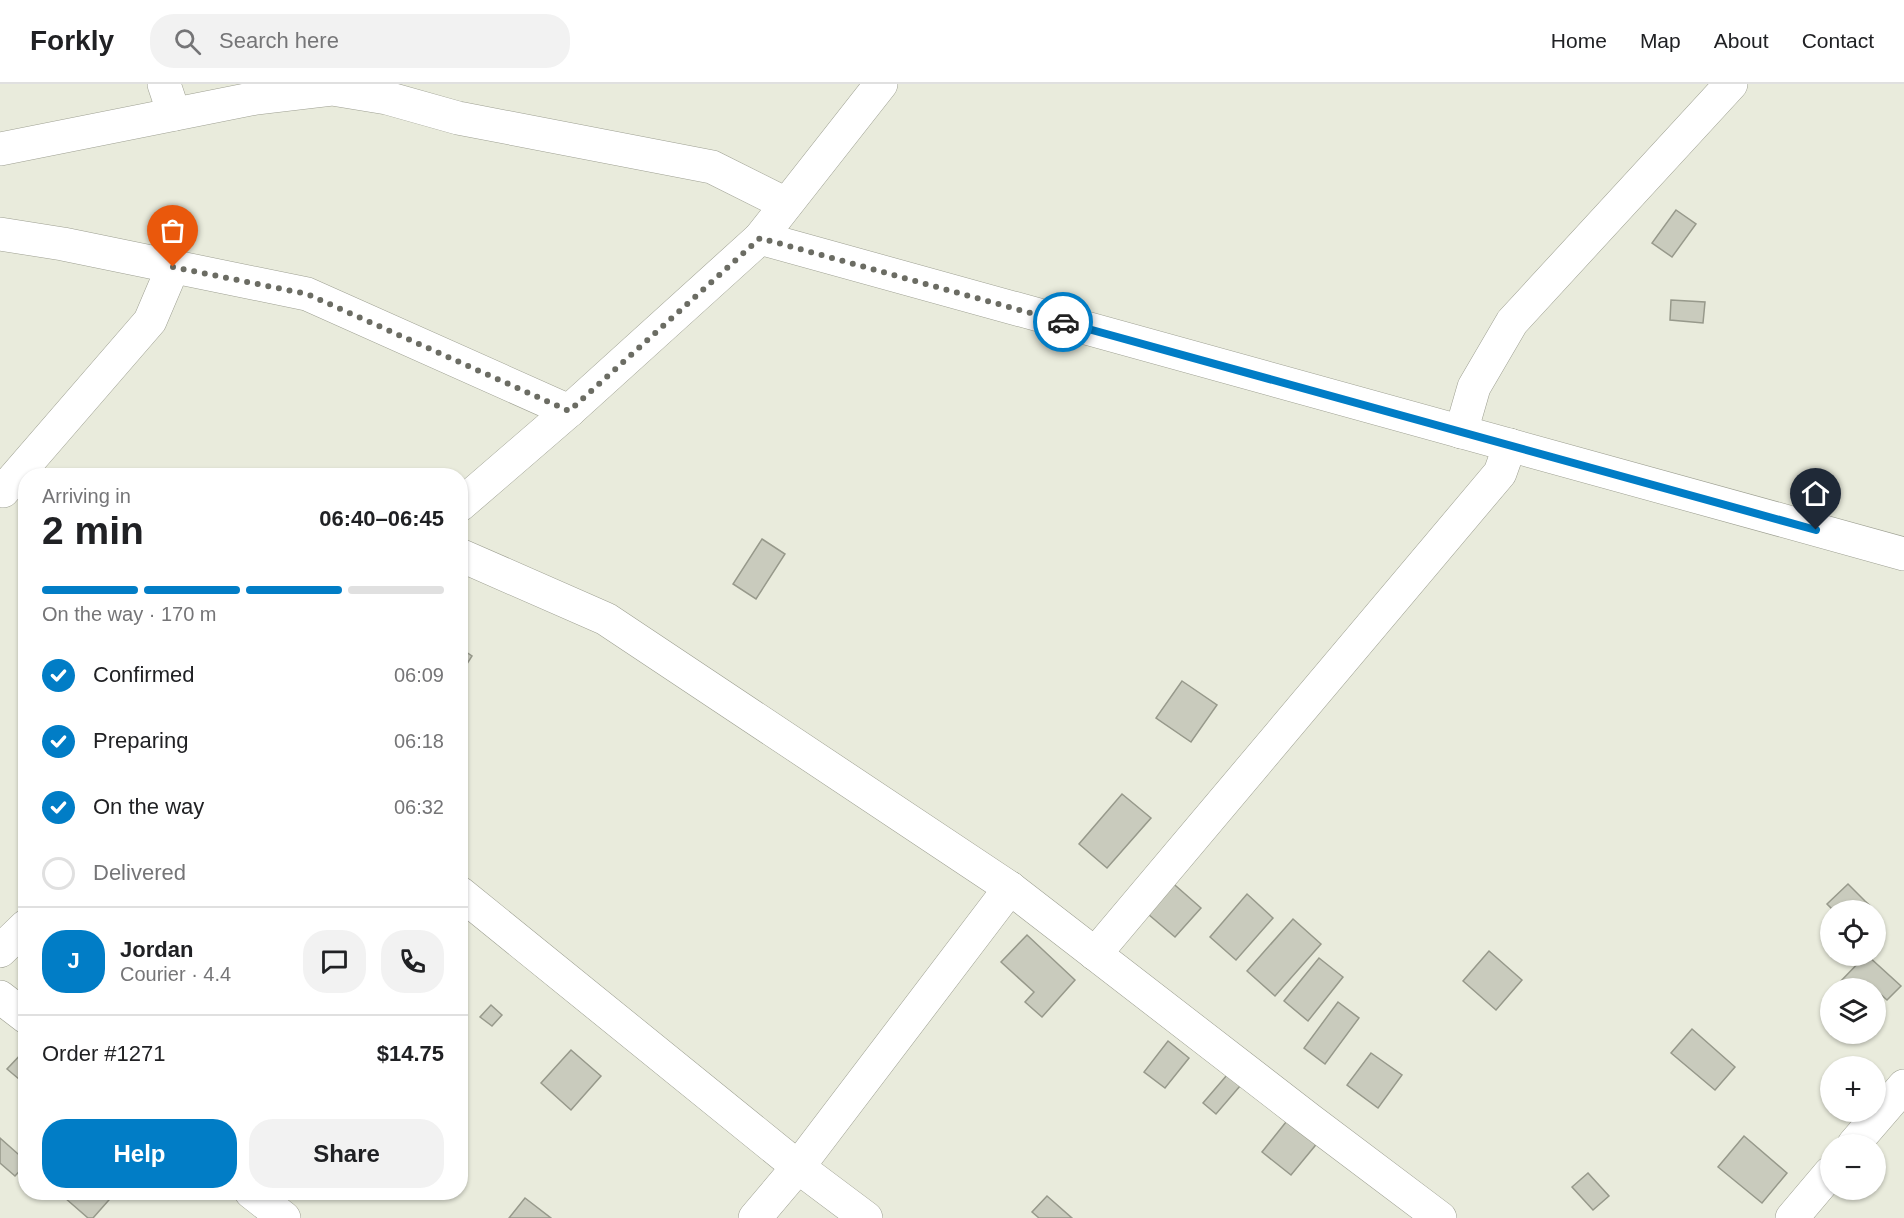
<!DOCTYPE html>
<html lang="en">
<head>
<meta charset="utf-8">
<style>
	body { margin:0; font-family:Helvetica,sans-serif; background:#f2f2f2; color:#202124; height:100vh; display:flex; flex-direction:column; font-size:22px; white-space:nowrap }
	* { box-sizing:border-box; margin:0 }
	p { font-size:20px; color:#757577 }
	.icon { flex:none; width:33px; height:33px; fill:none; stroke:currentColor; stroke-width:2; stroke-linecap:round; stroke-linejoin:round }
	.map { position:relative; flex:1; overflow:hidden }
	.drawer { position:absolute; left:18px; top:384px; width:450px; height:732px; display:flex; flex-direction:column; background:#fff; border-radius:24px; box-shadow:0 2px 4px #0004 }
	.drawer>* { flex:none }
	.controls { position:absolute; left:1820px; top:816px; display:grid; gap:12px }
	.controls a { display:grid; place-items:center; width:66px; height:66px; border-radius:50%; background:#fff; box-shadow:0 2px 4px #0004; font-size:30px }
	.pin { position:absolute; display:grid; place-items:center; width:51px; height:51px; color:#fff; margin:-62px -26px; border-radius:50% 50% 50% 0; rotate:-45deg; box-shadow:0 0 6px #0007 }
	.pin .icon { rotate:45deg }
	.courier { position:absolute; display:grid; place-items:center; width:60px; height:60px; margin:-30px; border:4px solid #017dc6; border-radius:50%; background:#fff; color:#222; box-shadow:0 2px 8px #0007 }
	.headline em { font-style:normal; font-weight:600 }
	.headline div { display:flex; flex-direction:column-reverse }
	.headline { display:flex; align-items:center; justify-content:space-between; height:102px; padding:0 24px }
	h1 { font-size:39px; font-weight:600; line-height:45px }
	.bar { display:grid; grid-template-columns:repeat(4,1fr); gap:9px 6px; align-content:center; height:72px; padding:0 24px }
	.bar i { height:8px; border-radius:4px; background:#e0e0e0 }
	.bar .current { background:#017dc6 }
	.bar p { grid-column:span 4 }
	.line { display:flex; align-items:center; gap:15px; padding:0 24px; border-top:2px solid #e0e0e0 }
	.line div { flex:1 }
	.round { display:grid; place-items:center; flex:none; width:63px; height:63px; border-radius:24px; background:#f2f2f2 }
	ol { padding:0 24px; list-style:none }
	li { display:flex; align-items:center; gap:18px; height:66px }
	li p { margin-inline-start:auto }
	li .icon { padding:6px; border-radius:50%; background:#017dc6; color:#fff; stroke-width:4 }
	li:last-child { color:#757577 }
	li i { width:33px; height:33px; border:3px solid #e0e0e0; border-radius:50% }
	.cta { display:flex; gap:12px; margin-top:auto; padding:12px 24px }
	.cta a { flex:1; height:69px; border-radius:24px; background:#017dc6; color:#fff; font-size:24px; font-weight:600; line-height:69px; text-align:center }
	.cta a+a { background:#f2f2f2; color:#202124 }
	header { display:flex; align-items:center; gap:36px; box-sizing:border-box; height:84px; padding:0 30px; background:#fff; border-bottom:2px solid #e0e0e0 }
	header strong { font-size:28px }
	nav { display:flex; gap:33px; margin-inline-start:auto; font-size:21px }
	.search { width:420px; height:54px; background:#f2f2f2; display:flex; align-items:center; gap:15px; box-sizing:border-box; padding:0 21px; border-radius:24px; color:#757577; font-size:22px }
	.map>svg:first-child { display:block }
</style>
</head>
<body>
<header>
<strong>Forkly</strong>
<div class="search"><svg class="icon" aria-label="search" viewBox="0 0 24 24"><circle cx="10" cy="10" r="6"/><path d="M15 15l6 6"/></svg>Search here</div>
<nav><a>Home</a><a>Map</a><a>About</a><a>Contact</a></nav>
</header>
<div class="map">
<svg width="1904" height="1134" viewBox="0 0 1904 1134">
	<rect width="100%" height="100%" fill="#e9ebdc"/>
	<g fill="#c9cbbd" stroke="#97998b" stroke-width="1.5">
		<path d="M1676,126L1696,140L1672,173L1652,159Z"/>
		<path d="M1671,216L1705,218L1703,239L1670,236Z"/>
		<path d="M762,455L785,470L756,515L733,500Z"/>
		<path d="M460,564L472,572L460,591Z"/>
		<path d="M1182,597L1217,621L1191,658L1156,634Z"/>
		<path d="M1122,710L1151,734L1107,784L1079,760Z"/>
		<path d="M1168,795L1201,824L1175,853L1142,825Z"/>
		<path d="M1848,800L1865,817L1875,826H1833L1827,820Z"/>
		<path d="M1247,810L1273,834L1236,876L1210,853Z"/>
		<path d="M1293,835L1321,860L1275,912L1247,887Z"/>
		<path d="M1027,851L1075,896L1042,933L1025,918L1034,908L1001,878Z"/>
		<path d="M1489,867L1522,896L1496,926L1463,897Z"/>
		<path d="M1865,872H1868L1901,902L1887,916L1867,898L1861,904H1847L1840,898Z"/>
		<path d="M1319,874L1343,893L1308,937L1284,917Z"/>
		<path d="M1338,918L1359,934L1325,980L1304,964Z"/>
		<path d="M491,921L502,931L492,942L480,933Z"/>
		<path d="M1692,945L1735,983L1715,1006L1671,969Z"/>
		<path d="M1168,957L1189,974L1165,1004L1144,988Z"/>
		<path d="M26,965V1001L7,985Z"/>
		<path d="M571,966L601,992L571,1026L541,999Z"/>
		<path d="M1371,969L1402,991L1378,1024L1347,1001Z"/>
		<path d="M1233,984L1246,995L1216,1030L1203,1019Z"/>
		<path d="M1290,1033L1319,1057L1291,1091L1262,1068Z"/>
		<path d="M1744,1052L1787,1089L1762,1119L1718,1083Z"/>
		<path d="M0,1054L26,1077V1080L15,1092L0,1079Z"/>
		<path d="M1588,1089L1609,1112L1593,1126L1572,1103Z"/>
		<path d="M70,1108H116L93,1134H88L65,1114Z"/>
		<path d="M1047,1112L1072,1134H1039L1032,1128Z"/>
		<path d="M525,1114L551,1134H509Z"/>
	</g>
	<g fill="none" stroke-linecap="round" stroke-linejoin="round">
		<g stroke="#9d9f91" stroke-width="34">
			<g id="minor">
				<path d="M164,0L174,30"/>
				<path d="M0,65L256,14L332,5L387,14L458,34L712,83L786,120"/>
				<path d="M0,150L63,160L307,210L569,327"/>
				<path d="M760,154L1904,470"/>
				<path d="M1461,348L1474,303L1512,238L1731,0"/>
				<path d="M0,404L3,407L150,237L173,183"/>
				<path d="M460,421L569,327L760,154L881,0"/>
				<path d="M460,471L606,535L1010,804L1310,1036L1440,1134"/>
				<path d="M460,809L798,1083L866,1134"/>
				<path d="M0,867L26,842"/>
				<path d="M1095,870L1500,389L1510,361"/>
				<path d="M0,913L26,933"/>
				<path d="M1854,1060L1904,1002"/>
				<path d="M251,1108L284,1134"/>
				<path d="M755,1134L798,1083L1010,804"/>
				<path d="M1792,1134L1830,1089"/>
			</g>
		</g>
		<use href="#minor" stroke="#fff" stroke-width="33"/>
	</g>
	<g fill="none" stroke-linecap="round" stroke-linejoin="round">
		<path stroke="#6b6c63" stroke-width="6" stroke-dasharray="0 10.8" d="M173,183L307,210L569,327L760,154L1063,238"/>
		<path stroke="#017dc6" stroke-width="8" d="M1063,238L1816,446"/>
	</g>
</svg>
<div class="controls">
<a><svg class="icon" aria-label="locate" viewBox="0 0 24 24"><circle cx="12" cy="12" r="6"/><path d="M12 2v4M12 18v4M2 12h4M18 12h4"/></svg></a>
<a><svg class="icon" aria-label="layers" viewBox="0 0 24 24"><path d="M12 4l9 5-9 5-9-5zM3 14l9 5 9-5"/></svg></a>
<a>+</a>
<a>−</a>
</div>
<div class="pin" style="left:173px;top:183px;background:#ea580c"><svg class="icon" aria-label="bag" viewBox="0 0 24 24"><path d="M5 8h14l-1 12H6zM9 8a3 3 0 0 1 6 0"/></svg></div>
<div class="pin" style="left:1816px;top:446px;background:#1f2937"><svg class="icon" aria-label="home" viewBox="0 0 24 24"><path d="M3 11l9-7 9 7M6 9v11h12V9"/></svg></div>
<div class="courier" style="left:1063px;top:238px"><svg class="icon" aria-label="car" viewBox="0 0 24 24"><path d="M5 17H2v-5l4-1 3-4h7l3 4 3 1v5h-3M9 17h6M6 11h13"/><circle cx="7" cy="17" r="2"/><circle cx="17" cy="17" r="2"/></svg></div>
<section class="drawer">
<div class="headline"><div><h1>2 min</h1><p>Arriving in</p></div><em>06:40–06:45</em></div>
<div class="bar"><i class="current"></i><i class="current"></i><i class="current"></i><i></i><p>On the way · 170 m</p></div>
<ol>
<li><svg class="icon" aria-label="check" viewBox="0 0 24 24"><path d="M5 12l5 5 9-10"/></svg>Confirmed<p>06:09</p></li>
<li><svg class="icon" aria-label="check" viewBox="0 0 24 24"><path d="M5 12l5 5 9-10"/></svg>Preparing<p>06:18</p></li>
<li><svg class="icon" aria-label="check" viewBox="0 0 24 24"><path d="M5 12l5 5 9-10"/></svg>On the way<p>06:32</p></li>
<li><i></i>Delivered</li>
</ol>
<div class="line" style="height:108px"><b class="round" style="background:#017dc6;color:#fff">J</b><div><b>Jordan</b><p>Courier · 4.4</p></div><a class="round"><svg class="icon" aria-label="chat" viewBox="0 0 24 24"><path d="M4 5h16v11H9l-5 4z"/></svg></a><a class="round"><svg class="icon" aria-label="phone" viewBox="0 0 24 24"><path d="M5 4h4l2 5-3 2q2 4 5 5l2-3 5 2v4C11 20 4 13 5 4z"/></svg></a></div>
<div class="line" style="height:78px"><div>Order #1271</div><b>$14.75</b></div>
<div class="cta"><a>Help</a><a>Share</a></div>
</section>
</div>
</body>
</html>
